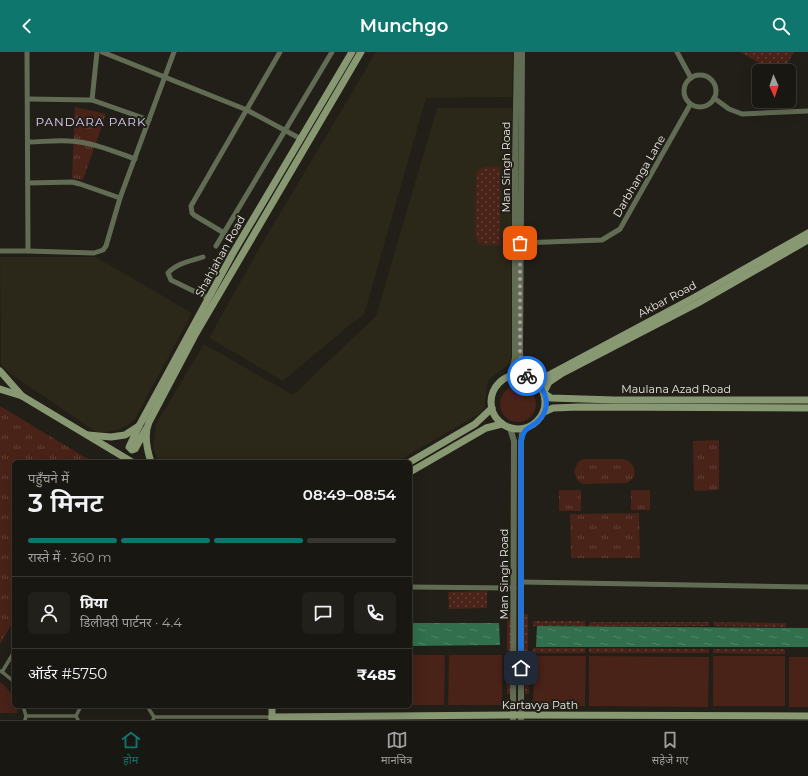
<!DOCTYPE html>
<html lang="hi">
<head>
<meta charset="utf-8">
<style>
	body { margin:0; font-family:Montserrat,"Noto Sans Devanagari",sans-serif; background:#22201a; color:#f1f3f6; height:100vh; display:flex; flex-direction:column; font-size:15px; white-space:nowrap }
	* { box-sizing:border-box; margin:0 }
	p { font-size:13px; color:#9f9f9f }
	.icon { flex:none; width:22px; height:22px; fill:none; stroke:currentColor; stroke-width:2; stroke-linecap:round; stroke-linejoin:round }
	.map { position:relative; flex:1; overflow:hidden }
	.side { position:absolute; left:12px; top:408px; width:400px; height:248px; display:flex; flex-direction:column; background:#191711; border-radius:6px; box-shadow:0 4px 16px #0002,0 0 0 1px #373631 }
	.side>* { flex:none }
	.needle { width:26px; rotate:177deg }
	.buttons { position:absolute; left:752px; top:12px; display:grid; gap:8px }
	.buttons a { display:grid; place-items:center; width:44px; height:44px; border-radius:6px; background:#191711; box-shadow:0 4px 16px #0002,0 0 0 1px #373631; font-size:20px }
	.pin { position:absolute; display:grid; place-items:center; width:34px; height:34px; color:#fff; margin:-17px; border-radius:8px; box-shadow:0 2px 6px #0006 }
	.courier { position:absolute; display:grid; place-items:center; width:40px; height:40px; margin:-20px; border:3px solid #1a73e8; border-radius:50%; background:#fff; color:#222; box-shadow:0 1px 5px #0007 }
	.summary em { font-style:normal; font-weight:600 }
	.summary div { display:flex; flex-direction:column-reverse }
	.summary { display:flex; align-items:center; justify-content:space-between; height:68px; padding:0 16px }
	h1 { font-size:26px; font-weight:600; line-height:30px }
	.bar { display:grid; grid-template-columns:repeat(4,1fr); gap:6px 4px; align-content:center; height:48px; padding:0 16px }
	.bar i { height:5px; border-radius:3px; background:#373631 }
	.bar .on { background:#0f766e }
	.bar p { grid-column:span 4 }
	.line { display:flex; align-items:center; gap:10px; padding:0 16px; border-top:1px solid #373631 }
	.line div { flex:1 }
	.round { display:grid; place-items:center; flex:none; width:42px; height:42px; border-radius:6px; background:#22201a }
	header { display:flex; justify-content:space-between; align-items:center; height:52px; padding:0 16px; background:#0f766e; color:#fff; font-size:18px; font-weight:600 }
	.menu { display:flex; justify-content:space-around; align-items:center; height:56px; border-top:1px solid #373631; background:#191711; font-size:11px; color:#9f9f9f }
	.menu a { display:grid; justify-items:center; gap:2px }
	.menu .on { color:#0f766e }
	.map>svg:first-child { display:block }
</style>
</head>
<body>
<header><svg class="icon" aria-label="back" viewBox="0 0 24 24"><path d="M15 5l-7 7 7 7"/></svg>Munchgo<svg class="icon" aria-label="search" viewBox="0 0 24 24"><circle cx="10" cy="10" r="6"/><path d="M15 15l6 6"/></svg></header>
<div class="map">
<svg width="808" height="668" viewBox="0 0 808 668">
	<defs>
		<pattern id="grass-dots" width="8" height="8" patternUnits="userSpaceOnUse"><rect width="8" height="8" fill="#492218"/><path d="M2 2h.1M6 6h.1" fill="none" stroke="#634239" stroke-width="1.8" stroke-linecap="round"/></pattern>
		<pattern id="park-tufts" width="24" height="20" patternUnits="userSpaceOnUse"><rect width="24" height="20" fill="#492218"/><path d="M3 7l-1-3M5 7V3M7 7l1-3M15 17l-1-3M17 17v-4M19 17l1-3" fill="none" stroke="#634239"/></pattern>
		<pattern id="water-ripples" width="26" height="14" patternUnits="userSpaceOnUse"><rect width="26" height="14" fill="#316f4d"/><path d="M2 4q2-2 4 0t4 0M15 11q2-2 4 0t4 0" fill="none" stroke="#4f8466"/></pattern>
	</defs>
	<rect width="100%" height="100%" fill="#211f17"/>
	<g fill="#2b2719">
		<path d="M376,0H513L512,45L426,46L364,263L352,271L283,329L209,286L257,200Z"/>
		<path d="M437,56H512L511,311L488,328L484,359L396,410H159L153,396L156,372L204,292L293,343L376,264Z"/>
		<path d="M0,205H96L192,261L135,367L126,374L117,378L106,380H96L8,320L1,313Z"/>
	</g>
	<g fill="url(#grass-dots)">
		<path d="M740,0H794L783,19H773Z"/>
		<path d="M485,115H500V193H483L479,191L475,184L476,121L480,117Z"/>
		<path d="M487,539V556L449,557L448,540Z"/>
		<rect x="507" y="561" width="4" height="38"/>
		<rect x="524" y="562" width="4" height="38"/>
		<rect x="533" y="569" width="52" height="5"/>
		<path d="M590,570H709V574H589Z"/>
		<path d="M714,570L786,571V575L714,574Z"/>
		<path d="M533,596H586L585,601H533Z"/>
		<path d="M589,596L709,597V601H589Z"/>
		<path d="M713,597H785V602L713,601Z"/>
		<path d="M506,604H510L511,642H507Z"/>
		<path d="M524,604H528L529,642H525Z"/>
	</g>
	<g fill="url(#park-tufts)">
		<path d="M75,55L106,62L83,128L72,126Z"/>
		<path d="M0,354L93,410H14V568L0,592Z"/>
		<path d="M719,388V438L694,439L693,389Z"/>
		<path d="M583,407H623L629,409L633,414C637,422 634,428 626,431L582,432L577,428L574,419L578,410Z"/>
		<rect x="559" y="438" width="22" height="21"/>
		<rect x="631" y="438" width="19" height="20"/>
		<path d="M639,461L640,506H571L570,462Z"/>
		<path d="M164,654H255L253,656L167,657Z"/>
	</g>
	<g fill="#492218">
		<circle cx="518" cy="352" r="18"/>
		<path d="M410,603H445L444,653H410Z"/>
		<path d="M449,603H502V653H448Z"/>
		<path d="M534,604H586L585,654H533Z"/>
		<path d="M589,604L709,605L708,655L589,654Z"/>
		<rect x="713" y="604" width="72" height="50"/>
		<rect x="789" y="605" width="19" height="50"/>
		<path d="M0,630C9,637 14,643 14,654H16L18,661H0Z"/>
	</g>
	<g fill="url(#water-ripples)">
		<path d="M410,571H499L500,593L410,594Z"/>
		<path d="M537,574L808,576V595H536Z"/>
	</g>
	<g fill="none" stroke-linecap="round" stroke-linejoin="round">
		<g stroke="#626c54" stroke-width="3.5">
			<path d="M1,619L12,628L14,632"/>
			<path d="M2,620L14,600"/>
			<path d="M23,654L26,664L25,668"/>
			<path d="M147,654L154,665L153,668"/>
			<path d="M26,664H76"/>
			<path d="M154,665H272"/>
			<path d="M78,668L76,664L81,654"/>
		</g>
		<g stroke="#626c54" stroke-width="5">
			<path d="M27,0L28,199"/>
			<path d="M102,0L247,58L301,87"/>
			<path d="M677,0L691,26"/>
			<circle cx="700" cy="39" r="16"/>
			<path d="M714,46L729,57L742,62L808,59"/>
			<path d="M28,47L92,48L149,68"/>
			<path d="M92,48L97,0"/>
			<path d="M28,90C41,90 55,88 69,89C92,90 113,99 135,107"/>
			<path d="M28,131L72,130L80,132L120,146"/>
			<path d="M224,181L194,163L192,161L191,154L280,0"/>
			<path d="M520,191L602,188L620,177L690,53"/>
			<path d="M216,194L332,0"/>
			<path d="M0,199H28L94,201L103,198L106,194L120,146L174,0"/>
			<path d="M203,205C191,209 177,211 168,221L171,228L208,246"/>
			<path d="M521,530L808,535"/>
			<path d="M410,535L514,536"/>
		</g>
		<g stroke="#626c54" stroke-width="6">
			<path d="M522,0L520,301L521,312L526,324"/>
			<path d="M509,324L512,320L515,306V113L517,0"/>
			<path d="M510,376L514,389L513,668"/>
			<path d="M521,668V390L522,382L526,376"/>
		</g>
		<g stroke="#889872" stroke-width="7">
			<path d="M0,319L22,344"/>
			<circle cx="518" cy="350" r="27"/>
			<path d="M534,327H541L547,324L695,245L808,181"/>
			<path d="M0,337L22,344L132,410"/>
			<path d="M544,340L549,330L561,322L698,251L808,188"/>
			<path d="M545,342L551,346L615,348H808"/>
			<path d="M544,360L553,356L579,355L808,356"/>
			<path d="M139,374L130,393L129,395L132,398L135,397L146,377"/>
			<path d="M88,383L111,385L125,383L139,374L233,201L352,0"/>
			<path d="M151,410C147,398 144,382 149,370L195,283L361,0"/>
			<path d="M410,410L475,372L492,356"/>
			<path d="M410,420L486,376L502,372"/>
			<path d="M272,654V668"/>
			<path d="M272,665L513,663L808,664"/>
		</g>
	</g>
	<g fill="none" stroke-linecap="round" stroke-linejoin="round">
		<path stroke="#a4a29c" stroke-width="4" stroke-dasharray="0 7.2" d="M520,191V301L521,312L527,324"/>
		<path stroke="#1a73e8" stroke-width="5" d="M521,616V390C525,371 530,379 540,367C553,352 544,331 527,324"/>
	</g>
	<g text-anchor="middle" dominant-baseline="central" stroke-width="4" stroke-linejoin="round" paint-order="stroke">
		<g font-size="11" fill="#eae9e3" stroke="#211f17">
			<text transform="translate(506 115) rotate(-90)">Man Singh Road</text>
			<text transform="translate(639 124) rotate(-60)">Darbhanga Lane</text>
			<text transform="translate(220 204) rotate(-61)">Shahjahan Road</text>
			<text transform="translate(667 247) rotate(-28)">Akbar Road</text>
			<text x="676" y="337">Maulana Azad Road</text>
			<text transform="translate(504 522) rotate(-90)">Man Singh Road</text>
			<text x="540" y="653">Kartavya Path</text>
		</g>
		<g font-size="12" letter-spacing="1" fill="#e0cffa" stroke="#211f17">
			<text x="91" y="69">PANDARA PARK</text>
		</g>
	</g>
</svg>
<div class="buttons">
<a><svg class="needle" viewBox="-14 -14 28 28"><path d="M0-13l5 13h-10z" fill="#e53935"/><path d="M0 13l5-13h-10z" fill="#9f9f9f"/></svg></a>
</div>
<div class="pin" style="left:520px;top:191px;background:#ea580c"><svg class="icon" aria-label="bag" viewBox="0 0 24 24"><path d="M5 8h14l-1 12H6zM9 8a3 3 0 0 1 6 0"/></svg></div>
<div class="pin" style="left:521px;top:616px;background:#1f2937"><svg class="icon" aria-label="home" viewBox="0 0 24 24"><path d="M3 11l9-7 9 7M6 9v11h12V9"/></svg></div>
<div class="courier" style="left:527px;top:324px"><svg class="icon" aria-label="bike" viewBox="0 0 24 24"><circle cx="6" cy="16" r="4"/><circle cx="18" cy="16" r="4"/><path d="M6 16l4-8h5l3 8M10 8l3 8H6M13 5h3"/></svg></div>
<section class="side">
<div class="summary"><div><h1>3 मिनट</h1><p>पहुँचने में</p></div><em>08:49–08:54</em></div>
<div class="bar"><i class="on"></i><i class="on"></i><i class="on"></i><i></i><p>रास्ते में · 360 m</p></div>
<div class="line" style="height:72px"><a class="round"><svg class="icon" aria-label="person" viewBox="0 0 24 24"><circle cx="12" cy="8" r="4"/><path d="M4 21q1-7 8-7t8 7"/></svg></a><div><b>प्रिया</b><p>डिलीवरी पार्टनर · 4.4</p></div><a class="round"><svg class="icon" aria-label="chat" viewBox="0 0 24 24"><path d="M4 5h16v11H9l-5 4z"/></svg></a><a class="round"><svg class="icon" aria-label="phone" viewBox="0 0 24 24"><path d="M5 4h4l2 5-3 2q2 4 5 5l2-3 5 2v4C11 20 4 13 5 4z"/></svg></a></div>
<div class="line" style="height:52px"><div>ऑर्डर #5750</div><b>₹485</b></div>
</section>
</div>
<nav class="menu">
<a class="on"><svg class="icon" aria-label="home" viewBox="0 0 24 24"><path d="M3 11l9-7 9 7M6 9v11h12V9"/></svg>होम</a>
<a><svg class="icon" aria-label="map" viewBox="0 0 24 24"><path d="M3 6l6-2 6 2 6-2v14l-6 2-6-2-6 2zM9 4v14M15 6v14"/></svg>मानचित्र</a>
<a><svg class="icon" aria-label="saved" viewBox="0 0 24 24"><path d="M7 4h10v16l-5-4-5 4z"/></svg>सहेजे गए</a>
</nav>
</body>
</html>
